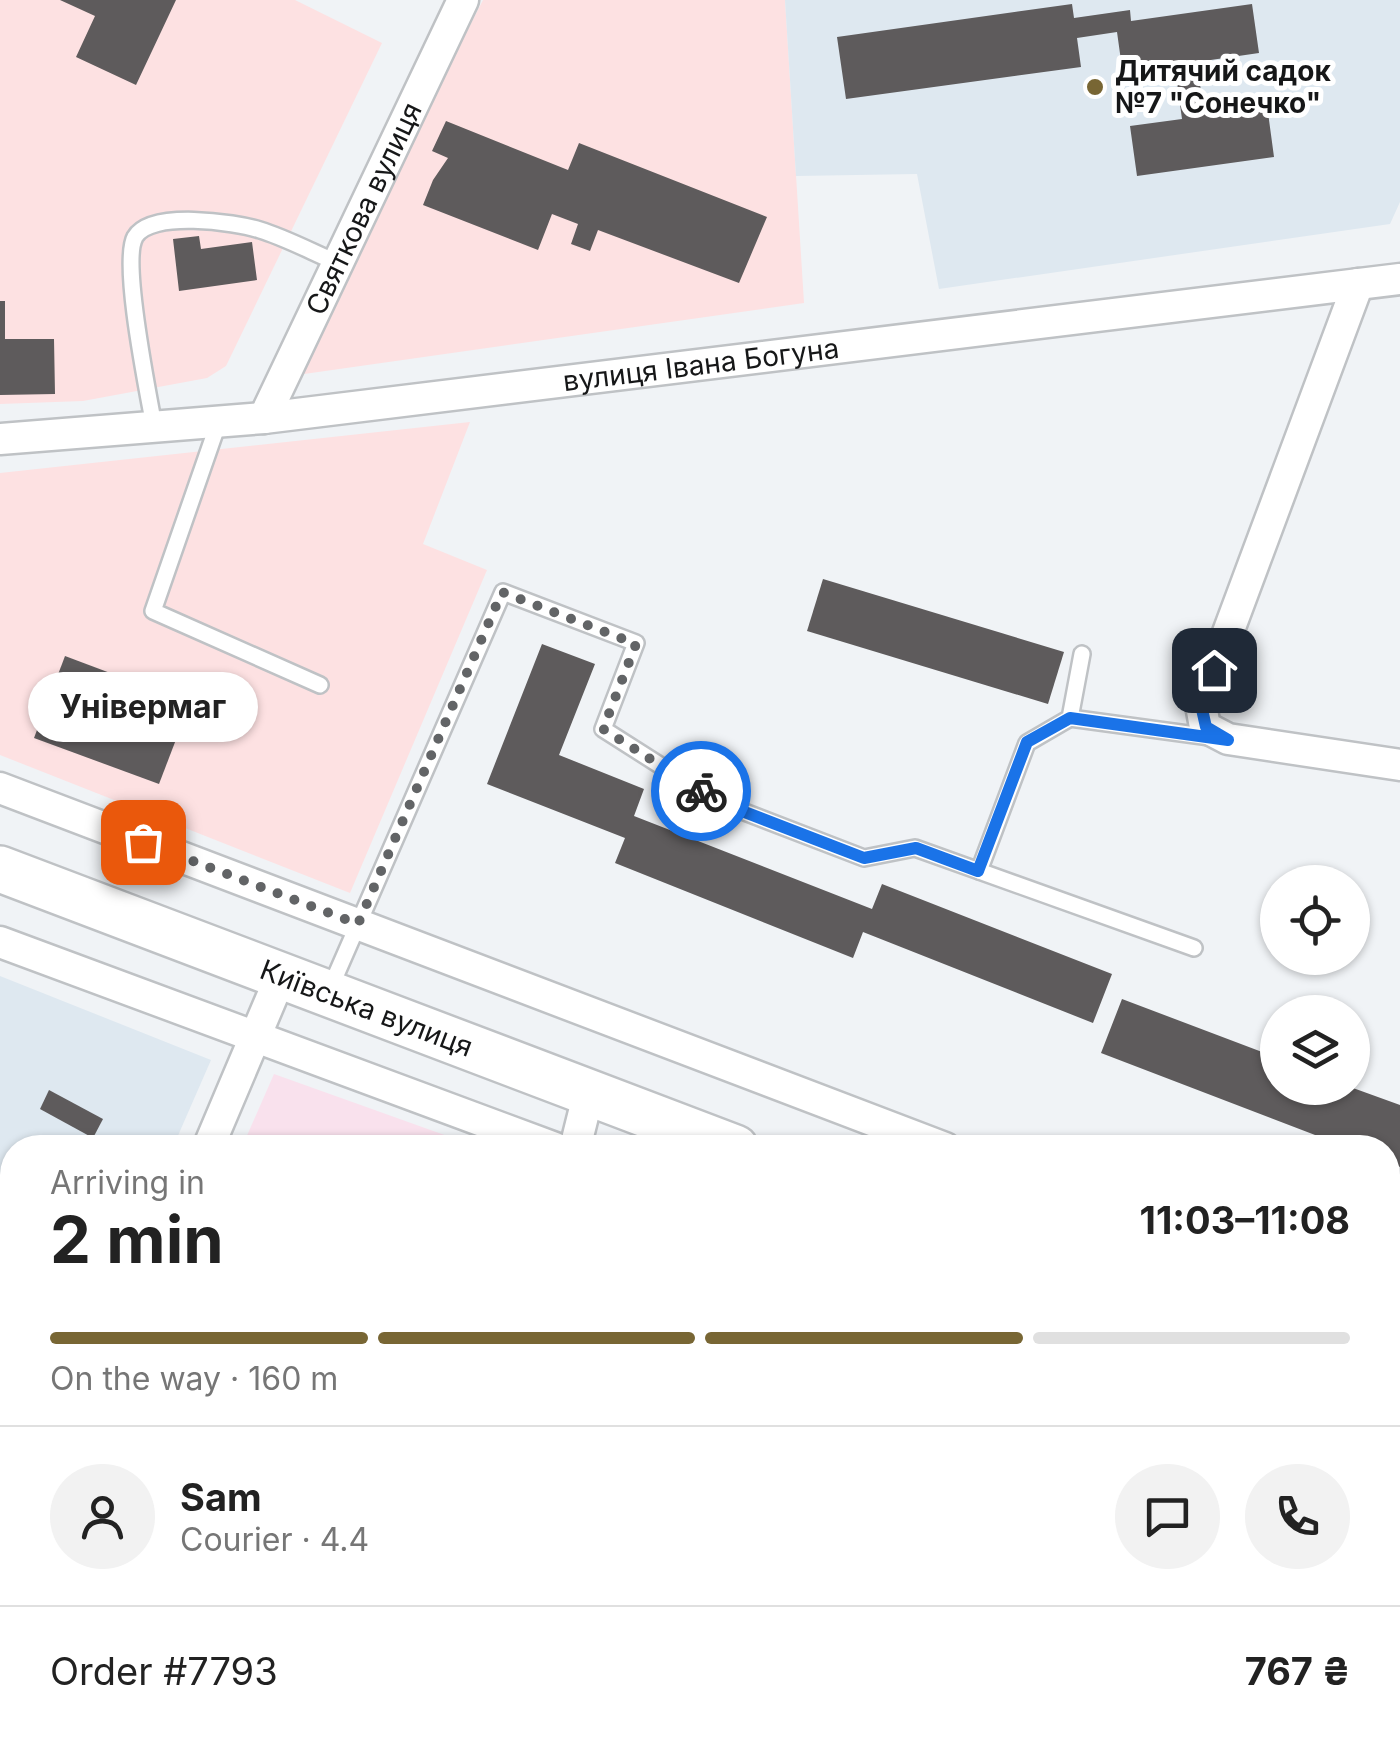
<!DOCTYPE html>
<html lang="en">
<head>
<meta charset="utf-8">
<style>
	body { margin:0; font-family:Inter,sans-serif; background:#f2f2f2; color:#222; height:100vh; display:flex; flex-direction:column; font-size:38px; white-space:nowrap }
	* { box-sizing:border-box; margin:0 }
	p { font-size:32px; color:#767676 }
	.icon { flex:none; width:55px; height:55px; fill:none; stroke:currentColor; stroke-width:2; stroke-linecap:round; stroke-linejoin:round }
	.map { position:relative; flex:1; overflow:hidden }
	.panel { position:absolute; left:0px; top:1135px; width:1400px; height:622px; display:flex; flex-direction:column; background:#fff; border-radius:40px 40px 0 0; box-shadow:0 2px 8px #0004 }
	.panel>* { flex:none }
	.buttons { position:absolute; left:1260px; top:865px; display:grid; gap:20px }
	.buttons a { display:grid; place-items:center; width:110px; height:110px; border-radius:50%; background:#fff; box-shadow:0 2px 8px #0004; font-size:50px }
	.pin { position:absolute; display:grid; place-items:center; width:85px; height:85px; color:#fff; margin:-42px; border-radius:20px; box-shadow:0 5px 15px #0006 }
	.courier { position:absolute; display:grid; place-items:center; width:100px; height:100px; margin:-50px; border:8px solid #1a73e8; border-radius:50%; background:#fff; color:#222; box-shadow:0 2px 12px #0007 }
	.bubble { position:absolute; height:70px; border-radius:35px; background:#fff; box-shadow:0 2px 8px #0004; font-size:32px; font-weight:700; line-height:70px; text-align:center }
	.overview em { font-style:normal; font-weight:700 }
	.overview div { display:flex; flex-direction:column-reverse }
	.overview { display:flex; align-items:center; justify-content:space-between; height:170px; padding:0 50px }
	h1 { font-size:65px; font-weight:700; line-height:75px }
	.bar { display:grid; grid-template-columns:repeat(4,1fr); gap:15px 10px; align-content:center; height:120px; padding:0 50px }
	.bar i { height:12px; border-radius:8px; background:#e0e0e0 }
	.bar .selected { background:#786634 }
	.bar p { grid-column:span 4 }
	.line { display:flex; align-items:center; gap:25px; padding:0 50px; border-top:2px solid #e0e0e0 }
	.line div { flex:1 }
	.round { display:grid; place-items:center; flex:none; width:105px; height:105px; border-radius:52px; background:#f2f2f2 }
	.map>svg:first-child { display:block }
</style>
</head>
<body>
<div class="map">
<svg width="1400" height="1757" viewBox="0 0 1400 1757">
	<rect width="100%" height="100%" fill="#f0f3f6"/>
	<g fill="#fde1e2">
		<path d="M0,0H295L382,43L226,366L207,378L83,401L0,404Z"/>
		<path d="M483,0H785L804,303L290,376Z"/>
		<path d="M470,422L423,544L487,570L350,893L0,755V473Z"/>
	</g>
	<g fill="#f9e1ed">
		<path d="M274,1074L478,1147H242Z"/>
		<path d="M1388,1496L1400,1501V1757H0V1701L12,1672V1745H1388Z"/>
	</g>
	<g fill="#dee8f0">
		<path d="M785,0H1400V202L1390,224L939,289L917,174L796,176Z"/>
		<path d="M0,976L211,1060L173,1147L12,1148V1516L0,1544Z"/>
	</g>
	<g fill="#5e5b5c">
		<path d="M60,0H176L136,85L76,57L95,16Z"/>
		<path d="M1072,4L1074,18L1130,10L1131,21L1252,4L1259,53L1197,62L1204,114L1267,105L1274,157L1137,176L1130,126L1182,119L1175,68L1123,75L1117,32L1077,38L1081,67L846,99L837,37Z"/>
		<path d="M446,121L568,170L579,143L767,217L739,283L598,230L590,251L571,244L578,224L552,214L538,250L423,205L433,180L448,158L432,151Z"/>
		<path d="M199,236L201,249L252,242L257,280L179,291L173,239Z"/>
		<path d="M0,301H5V339H54L55,394L0,395Z"/>
		<path d="M823,579L1064,652L1048,704L807,631Z"/>
		<path d="M542,644L595,664L559,755L644,789L634,816L872,909L882,884L1112,974L1093,1023L863,932L853,958L615,863L625,838L487,784Z"/>
		<path d="M65,656L190,703L159,784L34,738Z"/>
		<path d="M1122,999L1278,1058V1088H1353L1400,1105V1167L1388,1162V1148H1349L1101,1053Z"/>
		<path d="M49,1090L103,1119L93,1138L40,1109Z"/>
		<path d="M0,1273L12,1278V1321L0,1316Z"/>
		<path d="M0,1410L12,1414V1474L0,1469Z"/>
		<path d="M34,1745H160L189,1757H29Z"/>
		<path d="M714,1745H779L774,1757H709Z"/>
	</g>
	<g fill="none" stroke-linecap="round" stroke-linejoin="round">
		<g stroke="#bfc2c5" stroke-width="20">
			<g id="lane">
				<path d="M219,421L153,611L320,685"/>
				<path d="M154,426C148,392 121,262 135,237C151,210 234,222 260,230C286,238 312,252 338,263"/>
				<path d="M1070,718L1210,737"/>
				<path d="M979,871L1027,743L1070,718L1082,654"/>
				<path d="M329,991L503,592L636,643L603,729L716,801L864,858L915,848L1194,948"/>
				<path d="M0,1390L12,1394"/>
			</g>
		</g>
		<g stroke="#bfc2c5" stroke-width="35">
			<g id="street">
				<path d="M1358,284L1201,705L1205,727L1228,739L1400,765"/>
				<path id="s1" d="M264,418L463,0"/>
				<path id="s2" d="M0,439L264,418L1400,279"/>
				<path d="M0,788L945,1148"/>
				<path d="M0,942L555,1148"/>
				<path d="M208,1148L280,978"/>
				<path d="M575,1148L589,1092"/>
				<path d="M1388,1316L1400,1321"/>
				<path d="M1388,1469L1400,1474"/>
				<path d="M0,1630L12,1601"/>
			</g>
		</g>
		<g stroke="#bfc2c5" stroke-width="50">
			<g id="secondary">
				<path id="s3" d="M0,869L735,1148"/>
				<path d="M1388,1393L1400,1398"/>
			</g>
		</g>
		<use href="#lane" stroke="#fff" stroke-width="15"/>
		<use href="#street" stroke="#fff" stroke-width="30"/>
		<use href="#secondary" stroke="#fff" stroke-width="45"/>
	</g>
	<g fill="none" stroke-linecap="round" stroke-linejoin="round">
		<path stroke="#626466" stroke-width="10" stroke-dasharray="0 18" d="M143,842L358,924L502,592L636,644L603,729L701,791"/>
		<path stroke="#1a73e8" stroke-width="12" d="M701,791L716,801L864,858L916,848L978,871L1027,742L1070,718L1228,740L1206,727L1201,705L1214,670"/>
	</g>
	<circle fill="#786634" stroke="#fff" stroke-width="4" cx="1095" cy="87" r="10"/>
	<g text-anchor="middle" dominant-baseline="central" stroke-width="10" stroke-linejoin="round" paint-order="stroke">
		<g font-size="28" font-weight="bold" fill="#161718" stroke="#fff" text-anchor="start">
			<text x="1115" y="71">Дитячий садок<tspan x="1115" dy="32">№7 "Сонечко"</tspan></text>
		</g>
		<g font-size="28" fill="#161718" stroke="#fff">
			<text stroke="none"><textPath href="#s1" startOffset="232">Святкова вулиця</textPath></text>
			<text stroke="none"><textPath href="#s2" startOffset="705">вулиця Івана Богуна</textPath></text>
			<text stroke="none"><textPath href="#s3" startOffset="392">Київська вулиця</textPath></text>
		</g>
	</g>
</svg>
<div class="buttons">
<a><svg class="icon" aria-label="locate" viewBox="0 0 24 24"><circle cx="12" cy="12" r="6"/><path d="M12 2v4M12 18v4M2 12h4M18 12h4"/></svg></a>
<a><svg class="icon" aria-label="layers" viewBox="0 0 24 24"><path d="M12 4l9 5-9 5-9-5zM3 14l9 5 9-5"/></svg></a>
</div>
<div class="pin" style="left:143px;top:842px;background:#ea580c"><svg class="icon" aria-label="bag" viewBox="0 0 24 24"><path d="M5 8h14l-1 12H6zM9 8a3 3 0 0 1 6 0"/></svg></div>
<div class="pin" style="left:1214px;top:670px;background:#1f2937"><svg class="icon" aria-label="home" viewBox="0 0 24 24"><path d="M3 11l9-7 9 7M6 9v11h12V9"/></svg></div>
<div class="courier" style="left:701px;top:791px"><svg class="icon" aria-label="bike" viewBox="0 0 24 24"><circle cx="6" cy="16" r="4"/><circle cx="18" cy="16" r="4"/><path d="M6 16l4-8h5l3 8M10 8l3 8H6M13 5h3"/></svg></div>
<div class="bubble" style="left:28px;top:672px;width:230px">Універмаг</div>
<section class="panel">
<div class="overview"><div><h1>2 min</h1><p>Arriving in</p></div><em>11:03–11:08</em></div>
<div class="bar"><i class="selected"></i><i class="selected"></i><i class="selected"></i><i></i><p>On the way · 160 m</p></div>
<div class="line" style="height:180px"><a class="round"><svg class="icon" aria-label="person" viewBox="0 0 24 24"><circle cx="12" cy="8" r="4"/><path d="M4 21q1-7 8-7t8 7"/></svg></a><div><b>Sam</b><p>Courier · 4.4</p></div><a class="round"><svg class="icon" aria-label="chat" viewBox="0 0 24 24"><path d="M4 5h16v11H9l-5 4z"/></svg></a><a class="round"><svg class="icon" aria-label="phone" viewBox="0 0 24 24"><path d="M5 4h4l2 5-3 2q2 4 5 5l2-3 5 2v4C11 20 4 13 5 4z"/></svg></a></div>
<div class="line" style="height:130px"><div>Order #7793</div><b>767 ₴</b></div>
</section>
</div>
</body>
</html>
